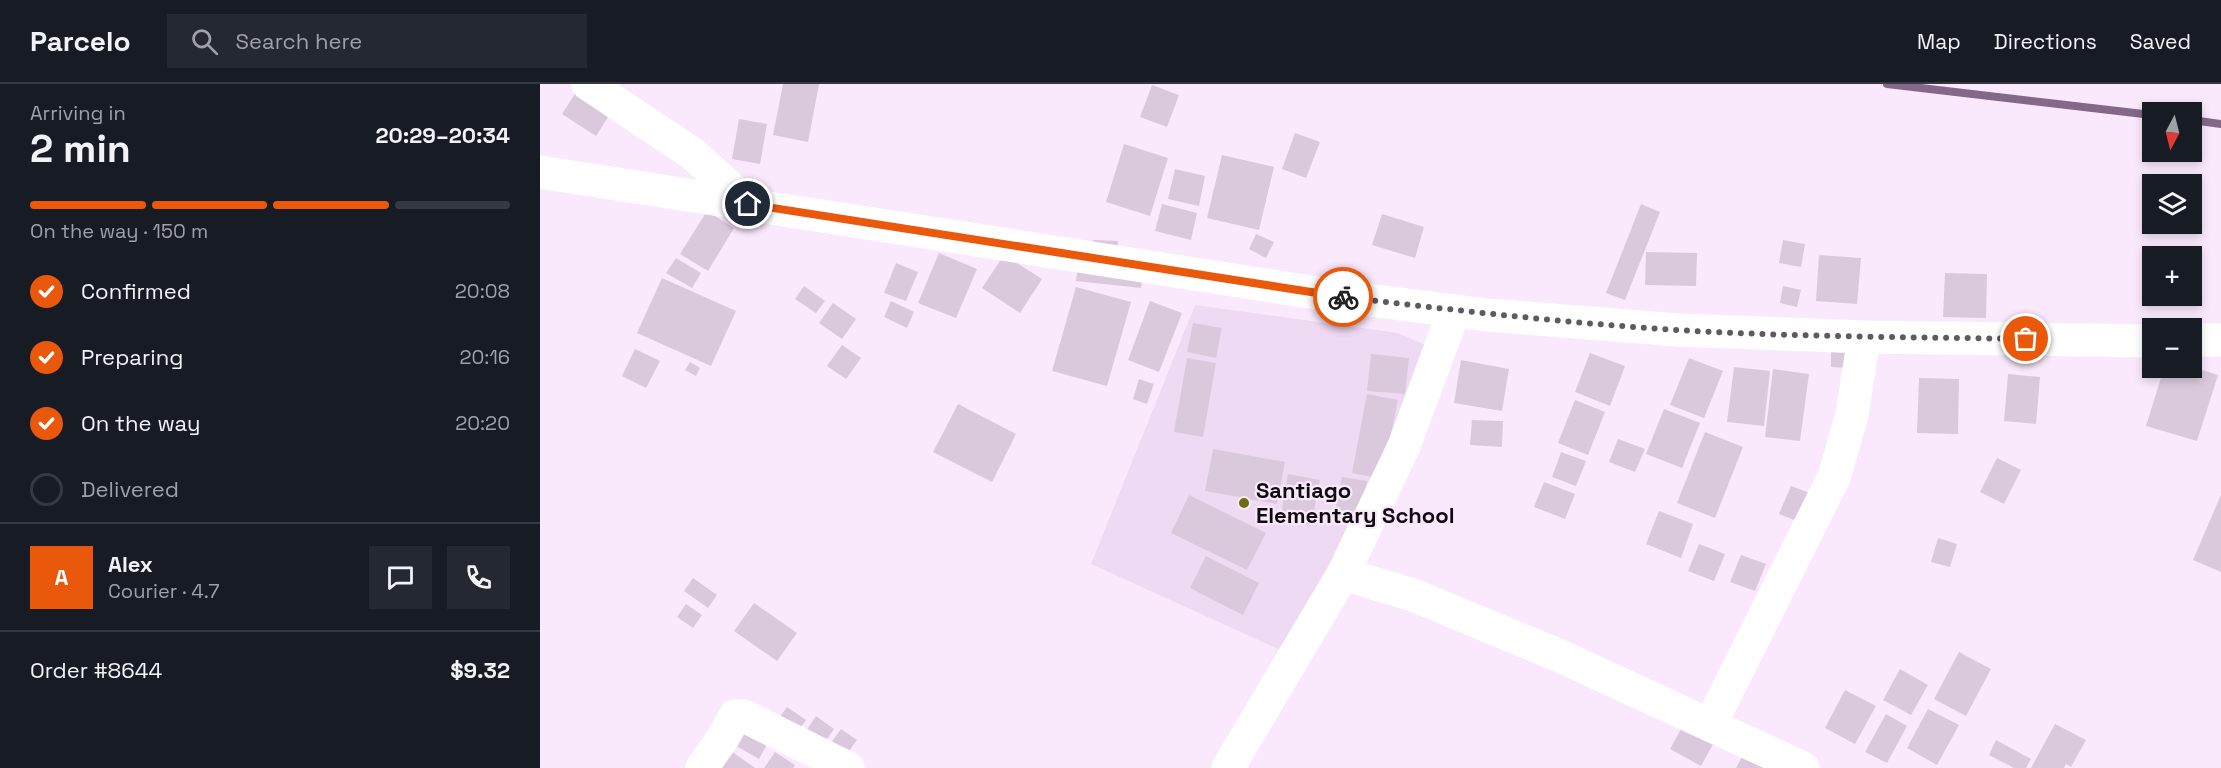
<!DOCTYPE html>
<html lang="en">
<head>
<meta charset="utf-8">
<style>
	body { margin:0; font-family:"Space Grotesk",sans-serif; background:#242831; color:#f1f3f6; height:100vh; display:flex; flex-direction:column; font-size:22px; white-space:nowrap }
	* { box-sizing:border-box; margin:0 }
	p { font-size:20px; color:#9ea1a6 }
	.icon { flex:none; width:33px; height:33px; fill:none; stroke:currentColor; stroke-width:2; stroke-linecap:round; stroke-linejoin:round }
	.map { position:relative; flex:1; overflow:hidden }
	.drawer { display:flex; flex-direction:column; background:#171b24; width:540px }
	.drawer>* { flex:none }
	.needle { width:39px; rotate:187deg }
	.controls { position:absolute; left:1602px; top:18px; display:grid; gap:12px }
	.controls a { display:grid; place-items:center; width:60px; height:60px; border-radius:0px; background:#171b24; box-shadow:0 3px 9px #0003; font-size:30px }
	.pin { position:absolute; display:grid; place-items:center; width:51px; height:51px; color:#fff; margin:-26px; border:3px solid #fff; border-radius:50%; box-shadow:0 2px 6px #0007 }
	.courier { position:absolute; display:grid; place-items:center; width:60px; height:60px; margin:-30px; border:4px solid #ea580c; border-radius:50%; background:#fff; color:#222; box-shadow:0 2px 8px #0007 }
	.head em { font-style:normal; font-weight:700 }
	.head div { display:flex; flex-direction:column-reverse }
	.head { display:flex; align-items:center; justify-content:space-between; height:102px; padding:0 30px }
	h1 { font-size:39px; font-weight:700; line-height:45px }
	.bar { display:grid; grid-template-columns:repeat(4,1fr); gap:9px 6px; align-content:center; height:72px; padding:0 30px }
	.bar i { height:8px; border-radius:4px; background:#363941 }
	.bar .current { background:#ea580c }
	.bar p { grid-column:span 4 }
	.line { display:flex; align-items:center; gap:15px; padding:0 30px; border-top:2px solid #363941 }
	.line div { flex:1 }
	.round { display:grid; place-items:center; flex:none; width:63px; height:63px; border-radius:0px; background:#242831 }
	ol { padding:0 30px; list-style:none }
	li { display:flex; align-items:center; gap:18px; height:66px }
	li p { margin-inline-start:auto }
	li .icon { padding:6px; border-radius:50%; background:#ea580c; color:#fff; stroke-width:4 }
	li:last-child { color:#9ea1a6 }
	li i { width:33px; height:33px; border:3px solid #363941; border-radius:50% }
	header { display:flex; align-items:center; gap:36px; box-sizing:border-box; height:84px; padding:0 30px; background:#171b24; border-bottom:2px solid #363941 }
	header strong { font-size:28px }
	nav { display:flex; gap:33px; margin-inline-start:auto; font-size:21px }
	.search { width:420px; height:54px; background:#242831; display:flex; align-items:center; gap:15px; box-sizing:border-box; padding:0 21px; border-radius:0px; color:#9ea1a6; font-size:22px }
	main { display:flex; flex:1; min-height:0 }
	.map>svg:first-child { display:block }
</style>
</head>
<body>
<header>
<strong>Parcelo</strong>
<div class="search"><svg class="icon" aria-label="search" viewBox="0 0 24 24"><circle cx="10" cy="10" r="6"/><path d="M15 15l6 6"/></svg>Search here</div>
<nav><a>Map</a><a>Directions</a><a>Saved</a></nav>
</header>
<main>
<section class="drawer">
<div class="head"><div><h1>2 min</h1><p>Arriving in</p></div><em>20:29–20:34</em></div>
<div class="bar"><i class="current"></i><i class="current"></i><i class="current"></i><i></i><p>On the way · 150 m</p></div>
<ol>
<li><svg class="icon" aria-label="check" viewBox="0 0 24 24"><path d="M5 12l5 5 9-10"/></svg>Confirmed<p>20:08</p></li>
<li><svg class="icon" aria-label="check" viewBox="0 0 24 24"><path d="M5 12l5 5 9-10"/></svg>Preparing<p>20:16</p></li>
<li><svg class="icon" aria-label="check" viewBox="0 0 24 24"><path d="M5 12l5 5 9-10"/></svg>On the way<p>20:20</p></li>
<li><i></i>Delivered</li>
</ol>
<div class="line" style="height:108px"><b class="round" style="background:#ea580c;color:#fff">A</b><div><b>Alex</b><p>Courier · 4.7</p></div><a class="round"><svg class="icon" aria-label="chat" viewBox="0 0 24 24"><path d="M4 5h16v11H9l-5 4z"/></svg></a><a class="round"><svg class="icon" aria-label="phone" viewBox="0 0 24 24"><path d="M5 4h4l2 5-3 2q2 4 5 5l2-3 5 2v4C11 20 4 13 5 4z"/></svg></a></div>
<div class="line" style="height:78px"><div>Order #8644</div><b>$9.32</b></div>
</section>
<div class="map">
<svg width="1681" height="684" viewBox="0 0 1681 684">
	<rect width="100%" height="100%" fill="#fae9fd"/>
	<path fill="#efdaf3" d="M655,221L858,249L885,261L845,395L749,570L551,480Z"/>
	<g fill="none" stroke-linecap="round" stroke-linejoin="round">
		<g stroke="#84688a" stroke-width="8">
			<path d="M1347,0L1612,31"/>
			<path d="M1652,36L1681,40"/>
		</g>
	</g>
	<g fill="#dac9dd">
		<path d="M243,0H279L268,58L233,51Z"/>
		<path d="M612,1L639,11L627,43L600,33Z"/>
		<path d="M38,5L72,27L56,52L22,30Z"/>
		<path d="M199,35L227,40L220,80L192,75Z"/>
		<path d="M755,49L780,58L766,94L742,85Z"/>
		<path d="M584,60L628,74L610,132L566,118Z"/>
		<path d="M682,71L734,83L719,146L667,134Z"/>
		<path d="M635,85L665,92L659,122L628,115Z"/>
		<path d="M622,120L657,129L651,156L615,147Z"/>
		<path d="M1101,120L1120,128L1085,216L1066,209Z"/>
		<path d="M167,127L194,144L168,187L140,170Z"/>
		<path d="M842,130L884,143L875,174L832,161Z"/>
		<path d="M716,150L734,158L726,174L709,165Z"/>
		<path d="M553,156L578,157L577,167L553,166Z"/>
		<path d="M1243,156L1265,160L1261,183L1239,179Z"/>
		<path d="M1106,168L1157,169L1156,202L1105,201Z"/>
		<path d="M399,169L437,185L416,234L378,219Z"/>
		<path d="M464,171L502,195L480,229L442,204Z"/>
		<path d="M1279,171L1321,174L1317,220L1276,217Z"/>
		<path d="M136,174L161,189L152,204L126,189Z"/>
		<path d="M356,179L378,188L366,217L344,209Z"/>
		<path d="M538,180L603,188L601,204L536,197Z"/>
		<path d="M1405,189L1447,190L1446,234L1403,233Z"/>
		<path d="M122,194L196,227L171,282L97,249Z"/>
		<path d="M264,202L285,217L276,229L255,215Z"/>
		<path d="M1243,202L1261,206L1257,223L1240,219Z"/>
		<path d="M536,203L591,218L567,302L512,287Z"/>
		<path d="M351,217L374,228L367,244L344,233Z"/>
		<path d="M610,217L642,229L619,288L588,276Z"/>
		<path d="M293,219L316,235L302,255L279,239Z"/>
		<path d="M653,239L682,244L676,274L647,268Z"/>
		<path d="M302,261L321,274L306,295L287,282Z"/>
		<path d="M1291,264L1312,265L1311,284L1291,283Z"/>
		<path d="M95,265L120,277L106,304L82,292Z"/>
		<path d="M1050,269L1085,282L1070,322L1035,308Z"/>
		<path d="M831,270L869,274L865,310L827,307Z"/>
		<path d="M647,274L676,279L663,353L634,348Z"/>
		<path d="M1149,274L1183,287L1164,334L1130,321Z"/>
		<path d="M921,276L969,285L962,327L914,319Z"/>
		<path d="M150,278L160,284L156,292L145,286Z"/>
		<path d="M1194,283L1230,287L1224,342L1187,338Z"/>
		<path d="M1652,283L1678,291L1657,357L1606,342L1624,284Z"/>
		<path d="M1233,285L1269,290L1260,357L1225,353Z"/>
		<path d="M1468,290L1500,293L1496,340L1464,337Z"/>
		<path d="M1379,294L1419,295L1418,350L1377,349Z"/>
		<path d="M599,295L614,300L607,320L593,315Z"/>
		<path d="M827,310L858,316L842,395L812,389Z"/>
		<path d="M1035,316L1065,328L1048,371L1018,359Z"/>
		<path d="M418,320L476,350L452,398L393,368Z"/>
		<path d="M1124,325L1160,339L1142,384L1106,370Z"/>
		<path d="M932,336L963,337L962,363L930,361Z"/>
		<path d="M1165,348L1203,363L1175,434L1137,419Z"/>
		<path d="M1078,355L1105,365L1095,388L1069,378Z"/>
		<path d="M673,365L745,378L737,420L665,407Z"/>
		<path d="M1021,368L1046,377L1036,402L1012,393Z"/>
		<path d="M1457,374L1481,386L1464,420L1440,408Z"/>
		<path d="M748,390L780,396L771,442L740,437Z"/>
		<path d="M802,393L827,397L818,442L793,437Z"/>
		<path d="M1004,398L1035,410L1025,435L994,423Z"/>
		<path d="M1251,402L1278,412L1267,441L1239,430Z"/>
		<path d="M649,411L726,449L707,486L631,449Z"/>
		<path d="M1681,411V488L1653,476Z"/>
		<path d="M1119,427L1153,440L1141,474L1106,460Z"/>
		<path d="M1398,454L1417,460L1410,483L1391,478Z"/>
		<path d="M1159,460L1185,470L1174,497L1148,487Z"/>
		<path d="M1201,471L1226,480L1215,507L1190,498Z"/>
		<path d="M666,472L719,499L703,531L650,504Z"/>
		<path d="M153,494L177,511L168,524L144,507Z"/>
		<path d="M214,519L257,549L237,577L194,547Z"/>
		<path d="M146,520L162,531L153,544L137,533Z"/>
		<path d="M1419,568L1451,585L1426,632L1394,615Z"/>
		<path d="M1360,585L1388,601L1371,631L1343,616Z"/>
		<path d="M1305,606L1336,622L1315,660L1285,644Z"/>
		<path d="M247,623L266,636L252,656L233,643Z"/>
		<path d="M1388,625L1419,641L1397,681L1367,664Z"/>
		<path d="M1346,630L1367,642L1347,679L1325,668Z"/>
		<path d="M276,632L294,645L282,662L264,650Z"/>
		<path d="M1146,636L1177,653L1161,682L1130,665Z"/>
		<path d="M1515,640L1546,656L1531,683L1526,680L1524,684H1491Z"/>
		<path d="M199,641L229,657L219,675L189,658Z"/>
		<path d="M301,645L317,656L304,674L288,663Z"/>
		<path d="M1456,656L1491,675L1486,684H1474L1449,671Z"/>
		<path d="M191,667L215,684H179Z"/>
		<path d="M235,668L255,681L253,684H224Z"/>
		<path d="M1202,673L1224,684H1196Z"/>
	</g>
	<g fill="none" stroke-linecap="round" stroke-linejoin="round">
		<g stroke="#fff" stroke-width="33">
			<path d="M48,0L153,70L208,120"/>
			<path d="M803,490L873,511L1020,572L1263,684"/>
			<path d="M1170,641L1294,393L1312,331L1324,253"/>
			<path d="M162,684L183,654L195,632H204L308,684"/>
			<path d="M688,684L803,490L864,362L914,227"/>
		</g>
		<g stroke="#fff" stroke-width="33">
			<path d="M0,88L789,211L947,231L1138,246L1324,253L1612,257"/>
			<path d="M1652,256H1681"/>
		</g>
	</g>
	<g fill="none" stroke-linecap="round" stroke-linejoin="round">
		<path stroke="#625864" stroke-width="6" stroke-dasharray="0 10.8" d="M803,213C914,226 1025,239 1137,246C1253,253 1370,253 1486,255"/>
		<path stroke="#ea580c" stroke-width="8" d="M208,120L803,213"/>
	</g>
	<circle fill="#6d6e11" stroke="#fae9fd" stroke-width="2" cx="704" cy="419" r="6"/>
	<g text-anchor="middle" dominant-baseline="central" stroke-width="4.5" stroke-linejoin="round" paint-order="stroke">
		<g font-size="22" font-weight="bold" fill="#100a11" stroke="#fae9fd" text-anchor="start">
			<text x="716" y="406">Santiago<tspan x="716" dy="25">Elementary School</tspan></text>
		</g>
	</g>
</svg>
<div class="controls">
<a><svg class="needle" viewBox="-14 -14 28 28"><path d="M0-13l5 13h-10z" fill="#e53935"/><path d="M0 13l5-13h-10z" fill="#9ea1a6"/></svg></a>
<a><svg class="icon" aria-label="layers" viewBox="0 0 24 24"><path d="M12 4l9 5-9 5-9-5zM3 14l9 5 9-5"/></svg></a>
<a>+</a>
<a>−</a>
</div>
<div class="pin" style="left:1486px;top:255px;background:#ea580c"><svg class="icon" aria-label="bag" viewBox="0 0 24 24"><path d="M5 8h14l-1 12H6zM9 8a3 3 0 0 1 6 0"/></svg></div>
<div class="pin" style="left:208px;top:120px;background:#1f2937"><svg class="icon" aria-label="home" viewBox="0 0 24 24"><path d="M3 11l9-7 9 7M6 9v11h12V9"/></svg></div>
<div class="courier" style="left:803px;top:213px"><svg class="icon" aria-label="bike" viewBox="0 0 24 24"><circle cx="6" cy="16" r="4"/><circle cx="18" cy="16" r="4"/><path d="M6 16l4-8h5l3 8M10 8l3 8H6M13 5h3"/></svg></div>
</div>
</main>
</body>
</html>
